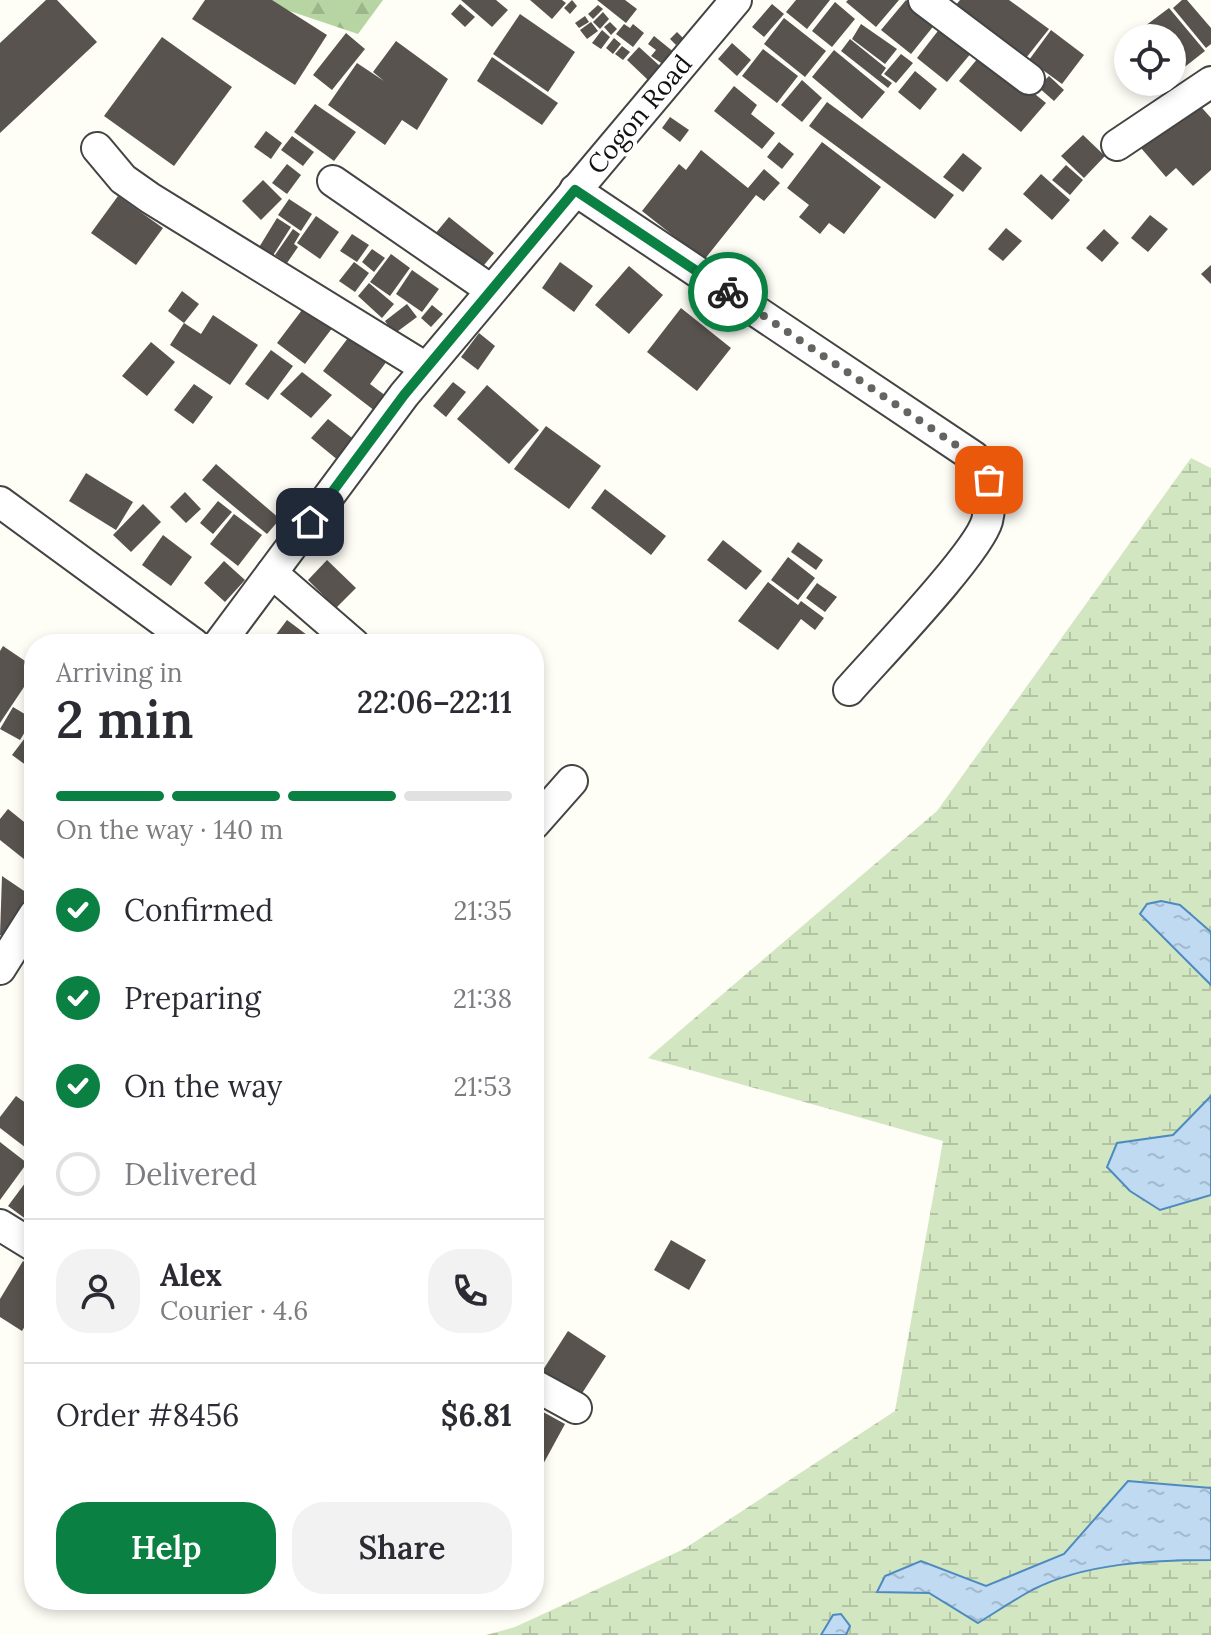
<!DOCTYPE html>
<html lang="en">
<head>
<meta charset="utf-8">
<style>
	body { margin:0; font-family:Lora,serif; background:#f2f2f3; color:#2b2b33; height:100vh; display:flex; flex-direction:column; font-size:30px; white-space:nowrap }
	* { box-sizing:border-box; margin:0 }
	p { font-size:26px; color:#7c7c81 }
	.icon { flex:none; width:44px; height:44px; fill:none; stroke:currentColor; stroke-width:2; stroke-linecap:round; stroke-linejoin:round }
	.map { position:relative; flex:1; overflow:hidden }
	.drawer { position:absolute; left:24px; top:634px; width:520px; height:976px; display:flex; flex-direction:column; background:#fff; border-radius:32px; box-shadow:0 4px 12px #0003 }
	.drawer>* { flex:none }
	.controls { position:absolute; left:1114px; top:24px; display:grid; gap:16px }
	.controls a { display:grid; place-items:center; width:72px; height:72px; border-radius:50%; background:#fff; box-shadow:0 4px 12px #0003; font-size:40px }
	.pin { position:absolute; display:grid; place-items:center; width:68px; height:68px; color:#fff; margin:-34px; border-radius:16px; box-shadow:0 4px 12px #0006 }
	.courier { position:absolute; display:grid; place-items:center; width:80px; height:80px; margin:-40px; border:6px solid #0b8043; border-radius:50%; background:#fff; color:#222; box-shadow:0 2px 10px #0007 }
	.overview em { font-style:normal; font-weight:600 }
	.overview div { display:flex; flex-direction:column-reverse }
	.overview { display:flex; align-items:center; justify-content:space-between; height:136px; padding:0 32px }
	h1 { font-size:52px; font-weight:600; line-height:60px }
	.bar { display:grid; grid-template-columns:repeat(4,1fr); gap:12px 8px; align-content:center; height:96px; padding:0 32px }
	.bar i { height:10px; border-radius:6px; background:#e1e1e2 }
	.bar .active { background:#0b8043 }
	.bar p { grid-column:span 4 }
	.line { display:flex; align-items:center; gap:20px; padding:0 32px; border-top:2px solid #e1e1e2 }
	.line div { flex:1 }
	.round { display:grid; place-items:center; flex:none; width:84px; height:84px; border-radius:32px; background:#f2f2f3 }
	ol { padding:0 32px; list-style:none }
	li { display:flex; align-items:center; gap:24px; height:88px }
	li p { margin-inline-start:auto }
	li .icon { padding:8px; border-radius:50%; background:#0b8043; color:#fff; stroke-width:4 }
	li:last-child { color:#7c7c81 }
	li i { width:44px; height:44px; border:4px solid #e1e1e2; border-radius:50% }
	.cta { display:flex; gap:16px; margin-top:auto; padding:16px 32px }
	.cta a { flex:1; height:92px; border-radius:32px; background:#0b8043; color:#fff; font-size:32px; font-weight:600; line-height:92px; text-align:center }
	.cta a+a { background:#f2f2f3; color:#2b2b33 }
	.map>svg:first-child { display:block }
</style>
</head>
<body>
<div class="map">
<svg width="1211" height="1635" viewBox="0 0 1211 1635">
	<defs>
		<pattern id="forest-firs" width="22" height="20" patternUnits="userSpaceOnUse" patternTransform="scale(2)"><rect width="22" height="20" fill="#b6d5a2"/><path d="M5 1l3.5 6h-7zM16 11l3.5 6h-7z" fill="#9bb68a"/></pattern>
		<pattern id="wetland-marsh" width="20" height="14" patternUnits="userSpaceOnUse" patternTransform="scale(2)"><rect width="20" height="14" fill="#d2e6c1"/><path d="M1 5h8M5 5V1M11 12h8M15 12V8" fill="none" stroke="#b3c4a5"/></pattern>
		<pattern id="water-ripples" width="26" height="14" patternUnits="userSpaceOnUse" patternTransform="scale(2)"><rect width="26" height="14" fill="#bfdaf1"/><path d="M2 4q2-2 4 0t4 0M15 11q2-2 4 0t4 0" fill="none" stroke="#a3bace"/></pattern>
	</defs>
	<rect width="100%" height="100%" fill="#fefdf6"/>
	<path fill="url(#forest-firs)" d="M257,0H383L358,34Z"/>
	<path fill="url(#wetland-marsh)" d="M1191,458L1211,468V1635H486L515,1627L684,1549L895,1411L943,1141L648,1058L937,811Z"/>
	<g fill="url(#water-ripples)" stroke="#4d8ac0" stroke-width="2">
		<path d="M1161,901L1180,905L1211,932V985L1140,914L1147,904Z"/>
		<path d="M1211,1096V1195L1160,1210L1130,1191L1107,1167L1117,1143L1173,1135Z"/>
		<path d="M1128,1481L1211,1488V1560C1153,1560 1085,1563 1032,1590C1014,1600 996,1612 978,1623L929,1593L877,1592L885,1576L921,1561L986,1586L1064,1554Z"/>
		<path d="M841,1614L850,1626L846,1635H821L833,1615Z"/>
	</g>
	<g fill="#58534e">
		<path d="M46,0H57L97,42L0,133V43Z"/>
		<path d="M205,0H272L327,35L295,85L192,19Z"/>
		<path d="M461,0H496L508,10L492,27Z"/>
		<path d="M530,0H562L566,3L552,19Z"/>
		<path d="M572,0L577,6L570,14L564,8Z"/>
		<path d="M597,0H625L637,9L626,23Z"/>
		<path d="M796,0H830L807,29L786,12Z"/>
		<path d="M848,0H899L876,27L846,2Z"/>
		<path d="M906,0L936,23L911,54L881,30Z"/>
		<path d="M960,0H1009L1049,29L1026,58L955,6Z"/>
		<path d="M1182,0H1187L1211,28V44L1206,48L1173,8Z"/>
		<path d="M835,2L855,19L832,47L812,31Z"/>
		<path d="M460,4L475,17L465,27L451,14Z"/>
		<path d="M772,4L784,14L764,37L752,27Z"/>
		<path d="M598,5L603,9L593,19L588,14Z"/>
		<path d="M1169,8L1205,51L1177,73L1172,67V38H1148L1141,29Z"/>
		<path d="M603,12L609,19L600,29L593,22Z"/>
		<path d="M520,14L575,52L548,92L493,54Z"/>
		<path d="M585,16L589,22L579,28L575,23Z"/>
		<path d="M784,18L826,51L805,77L764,44Z"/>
		<path d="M591,22L598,31L587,39L580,30Z"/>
		<path d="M610,22L617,29L611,35L604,27Z"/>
		<path d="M624,24L630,28L633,24L644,33L633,47L616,34Z"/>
		<path d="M861,24L897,49L885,64L852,39Z"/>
		<path d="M941,27L972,52L947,82L917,58Z"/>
		<path d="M602,30L610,37L601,49L592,43Z"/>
		<path d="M1051,30L1084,55L1062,84L1029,60Z"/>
		<path d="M677,32L683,38L676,45L670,39Z"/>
		<path d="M346,33L365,49L332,90L313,75Z"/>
		<path d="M654,36L675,53L664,65L651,56L656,50L648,44Z"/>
		<path d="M162,37L232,87L174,166L104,116Z"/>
		<path d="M614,38L621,44L613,54L606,48Z"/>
		<path d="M850,39L886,68L881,75L892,83L888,88L841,51Z"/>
		<path d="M396,41L448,79L417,130L402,120L385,145L328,105L357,63L384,81L373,72Z"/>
		<path d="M732,43L751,60L737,76L718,59Z"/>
		<path d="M622,46L630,52L623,60L615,54Z"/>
		<path d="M639,47L661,67L648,80L627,60Z"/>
		<path d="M763,49L798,76L777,103L742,76Z"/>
		<path d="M834,50L885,92L862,119L812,77Z"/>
		<path d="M983,52L1046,103L1021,132L959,81Z"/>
		<path d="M901,54L913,63L896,83L884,74Z"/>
		<path d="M492,57L558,103L542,125L477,81Z"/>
		<path d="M915,71L937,89L920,110L898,92Z"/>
		<path d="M1049,76L1064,90L1054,101L1038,87Z"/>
		<path d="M802,80L822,98L802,122L781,105Z"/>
		<path d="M734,86L757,105L751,114L775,133L762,149L714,111Z"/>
		<path d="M1195,100L1211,118V170L1193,186L1176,168L1166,177L1141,148Z"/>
		<path d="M827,102L954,195L935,219L809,126Z"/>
		<path d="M315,104L356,132L334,161L294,132Z"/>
		<path d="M670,117L689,130L680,142L662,128Z"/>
		<path d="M266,131L282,143L271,159L254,147Z"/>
		<path d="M1083,135L1105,156L1084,178L1061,156Z"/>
		<path d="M292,136L314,152L303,166L281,150Z"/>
		<path d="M779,142L794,154L782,169L767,157Z"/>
		<path d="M822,142L881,187L844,234L829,223L820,234L799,217L809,205L787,188Z"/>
		<path d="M701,150L748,188L764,169L780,183L764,201L756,195L704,260L642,211L679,164L686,170Z"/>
		<path d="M963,153L982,168L963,192L943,177Z"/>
		<path d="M287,164L301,175L287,194L272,183Z"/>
		<path d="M1066,165L1083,180L1070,195L1052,180Z"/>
		<path d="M1041,174L1070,200L1052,220L1023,194Z"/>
		<path d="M263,180L282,199L261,220L242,201Z"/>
		<path d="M118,196L163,228L136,265L91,233Z"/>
		<path d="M289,199L312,214L301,231L278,215Z"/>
		<path d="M1150,215L1168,229L1148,252L1131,238Z"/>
		<path d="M316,216L339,232L320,259L297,243Z"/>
		<path d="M449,217L494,253L475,276L430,240Z"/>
		<path d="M277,218L291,227L272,257L258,249Z"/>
		<path d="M1006,228L1022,241L1003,261L988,249Z"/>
		<path d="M293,229L300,234L294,244L298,247L287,263L275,255Z"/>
		<path d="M1104,229L1119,243L1102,262L1086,248Z"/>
		<path d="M352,234L369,245L357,262L340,251Z"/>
		<path d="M372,249L385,258L374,272L362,262Z"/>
		<path d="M391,254L410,268L390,296L370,282Z"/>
		<path d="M354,262L369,273L355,292L339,281Z"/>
		<path d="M560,262L593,286L574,312L542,288Z"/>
		<path d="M1211,265V284L1201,274Z"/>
		<path d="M629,266L663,295L629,334L595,305Z"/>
		<path d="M412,270L439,289L422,312L396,294Z"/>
		<path d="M369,283L394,304L382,318L358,296Z"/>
		<path d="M182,291L199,304L184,323L201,334L213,315L258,345L230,385L170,345L184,323L168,311Z"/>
		<path d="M407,304L417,317L394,334L385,321Z"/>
		<path d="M432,305L443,314L431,327L421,318Z"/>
		<path d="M305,306L333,327L305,364L277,343Z"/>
		<path d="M681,308L731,348L697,391L647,352Z"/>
		<path d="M479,333L495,346L478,370L461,357Z"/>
		<path d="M351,334L387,361L370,384L386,396L375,411L323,371Z"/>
		<path d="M151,342L175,362L147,396L122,376Z"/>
		<path d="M271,350L293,366L268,400L245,384Z"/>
		<path d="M302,372L332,395L311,418L280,394Z"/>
		<path d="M453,382L466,392L446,417L433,406Z"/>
		<path d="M194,384L213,397L193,424L174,410Z"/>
		<path d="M487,385L539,430L509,464L457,419Z"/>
		<path d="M328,419L356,441L339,461L311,438Z"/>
		<path d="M546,426L601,466L569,509L514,469Z"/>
		<path d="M216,464L280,519L267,534L202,480Z"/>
		<path d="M86,473L133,502L116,530L69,501Z"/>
		<path d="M605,489L666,536L651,555L591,508Z"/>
		<path d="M185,492L201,509L186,523L170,507Z"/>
		<path d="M295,494L311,506L298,524L281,512Z"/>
		<path d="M218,501L232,512L213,534L200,523Z"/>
		<path d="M143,504L161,522L131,552L113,535Z"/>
		<path d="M234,514L262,535L238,566L210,544Z"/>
		<path d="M163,535L192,557L171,586L142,565Z"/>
		<path d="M723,540L762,571L746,590L707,560Z"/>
		<path d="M798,542L823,560L816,570L791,552Z"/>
		<path d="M788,557L815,578L798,600L771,580Z"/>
		<path d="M327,560L356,588L336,608L308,580Z"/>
		<path d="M224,561L245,580L225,602L204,583Z"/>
		<path d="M768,582L798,605L801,601L824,618L815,630L801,619L778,650L738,621Z"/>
		<path d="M817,583L837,597L825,612L806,598Z"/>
		<path d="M287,620L319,644H269Z"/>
		<path d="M3,646L34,667V672L0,723V651Z"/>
		<path d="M13,707L33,719L20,740L0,729Z"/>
		<path d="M31,730L34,732V771L12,755Z"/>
		<path d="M34,806V823L26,817Z"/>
		<path d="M8,809L34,830V867L0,840V819Z"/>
		<path d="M2,876L33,897L6,939L0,935Z"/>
		<path d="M16,1096L34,1109V1154L0,1128V1117Z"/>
		<path d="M0,1142L27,1163L0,1200Z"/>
		<path d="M34,1171V1225L8,1206Z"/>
		<path d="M671,1240L706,1260L689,1290L654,1270Z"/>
		<path d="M23,1261L34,1268V1311L22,1331L0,1317V1299Z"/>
		<path d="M568,1331L606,1356L579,1398L541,1373Z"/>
		<path d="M534,1407L565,1424L541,1468L534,1473Z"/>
	</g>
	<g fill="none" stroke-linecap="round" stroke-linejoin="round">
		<g stroke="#444" stroke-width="34">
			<g id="minor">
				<path d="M924,0L1029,79"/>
				<path d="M1117,145L1211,82"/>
				<path d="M97,148L123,179L150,198L426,368"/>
				<path d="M333,181L491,290"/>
				<path d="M575,190L974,457C987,477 993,496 987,521C978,553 877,658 849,690"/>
				<path d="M0,502L194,644"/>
				<path d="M272,573L354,644"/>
				<path d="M219,644L404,395L736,0"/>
				<path d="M534,824L572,781"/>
				<path d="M0,969L34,915"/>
				<path d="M0,1225L34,1246"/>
				<path d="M534,1385L576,1408"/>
			</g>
		</g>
		<use href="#minor" stroke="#fff" stroke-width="30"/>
	</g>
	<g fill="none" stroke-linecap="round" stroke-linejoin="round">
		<path stroke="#646461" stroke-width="8" stroke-dasharray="0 14.4" d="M728,292L974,457L989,480"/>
		<path stroke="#0b8043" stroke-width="10" d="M310,522L404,395L575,190L728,292"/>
	</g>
	<g text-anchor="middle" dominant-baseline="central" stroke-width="8" stroke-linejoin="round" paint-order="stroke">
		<g font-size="26" fill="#111" stroke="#fff">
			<text transform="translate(639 114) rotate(-50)">Cogon Road</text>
		</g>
	</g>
</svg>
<div class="controls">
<a><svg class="icon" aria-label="locate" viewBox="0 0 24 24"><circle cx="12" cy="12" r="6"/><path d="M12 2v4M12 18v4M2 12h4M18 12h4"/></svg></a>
</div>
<div class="pin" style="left:989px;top:480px;background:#ea580c"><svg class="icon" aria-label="bag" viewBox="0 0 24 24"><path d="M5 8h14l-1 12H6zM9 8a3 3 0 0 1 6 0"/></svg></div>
<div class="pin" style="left:310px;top:522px;background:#1f2937"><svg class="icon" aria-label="home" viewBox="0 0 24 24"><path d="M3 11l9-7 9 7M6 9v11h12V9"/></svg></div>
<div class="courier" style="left:728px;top:292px"><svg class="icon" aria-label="bike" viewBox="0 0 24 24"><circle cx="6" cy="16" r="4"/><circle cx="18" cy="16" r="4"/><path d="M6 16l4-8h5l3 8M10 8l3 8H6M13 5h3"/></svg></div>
<section class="drawer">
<div class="overview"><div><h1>2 min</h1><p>Arriving in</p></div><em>22:06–22:11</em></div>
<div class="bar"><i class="active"></i><i class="active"></i><i class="active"></i><i></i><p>On the way · 140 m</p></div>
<ol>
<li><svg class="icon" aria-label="check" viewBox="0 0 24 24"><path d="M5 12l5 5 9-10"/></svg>Confirmed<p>21:35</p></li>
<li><svg class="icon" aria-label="check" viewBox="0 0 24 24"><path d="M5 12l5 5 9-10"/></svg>Preparing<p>21:38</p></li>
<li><svg class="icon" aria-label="check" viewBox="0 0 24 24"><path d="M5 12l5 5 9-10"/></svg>On the way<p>21:53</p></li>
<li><i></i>Delivered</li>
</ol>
<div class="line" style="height:144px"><a class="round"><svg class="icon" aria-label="person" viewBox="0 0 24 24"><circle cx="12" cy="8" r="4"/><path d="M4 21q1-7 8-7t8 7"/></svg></a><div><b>Alex</b><p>Courier · 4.6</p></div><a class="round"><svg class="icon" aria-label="phone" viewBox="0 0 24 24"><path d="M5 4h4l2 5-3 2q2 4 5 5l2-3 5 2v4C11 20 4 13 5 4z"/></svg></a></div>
<div class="line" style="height:104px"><div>Order #8456</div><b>$6.81</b></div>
<div class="cta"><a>Help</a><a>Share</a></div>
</section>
</div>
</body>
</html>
